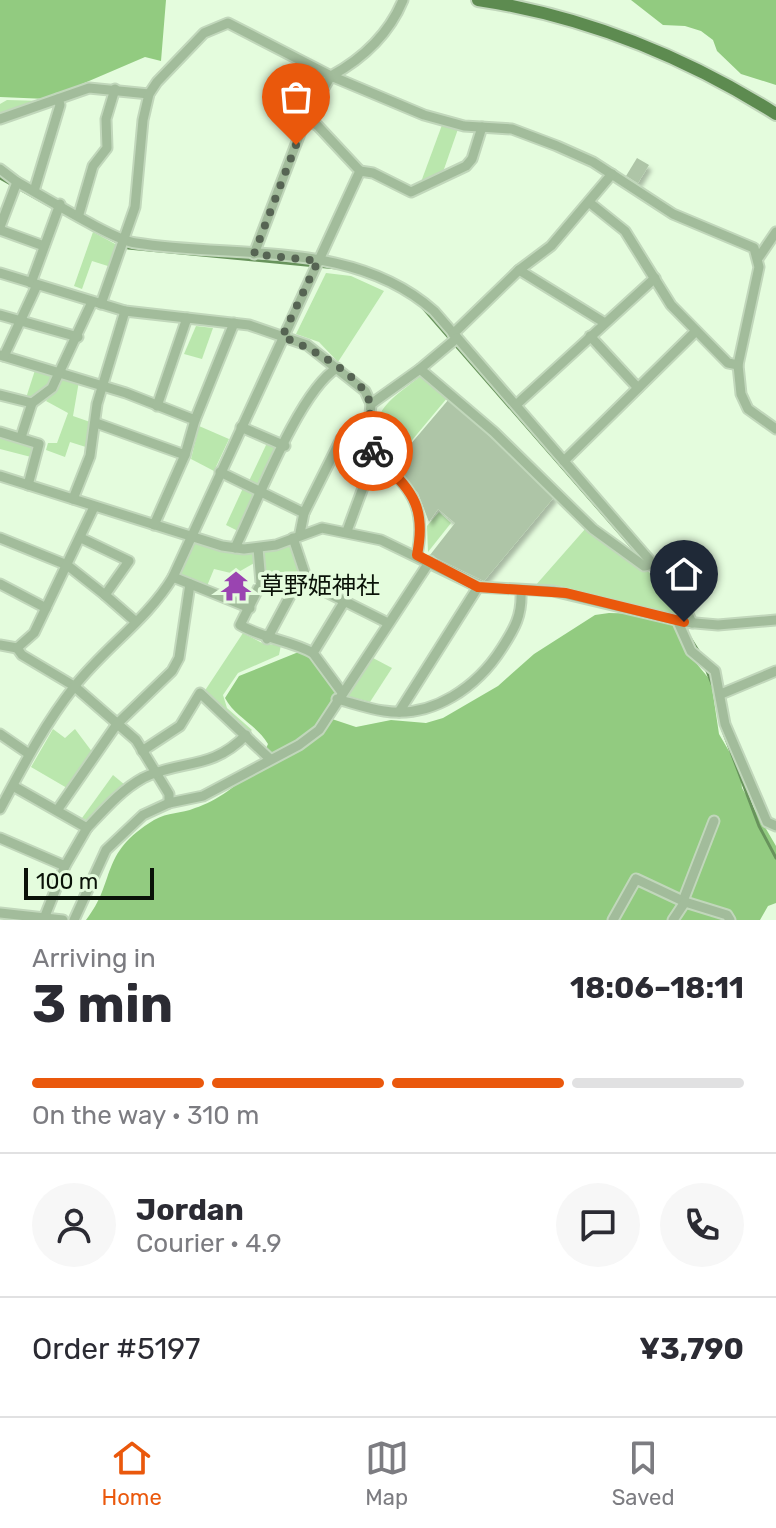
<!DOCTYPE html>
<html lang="en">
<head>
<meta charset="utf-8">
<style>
	body { margin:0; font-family:Rubik,"Noto Sans JP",sans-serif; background:#f7f7f7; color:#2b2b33; height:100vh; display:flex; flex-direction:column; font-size:30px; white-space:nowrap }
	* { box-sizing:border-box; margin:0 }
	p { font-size:26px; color:#7c7c81 }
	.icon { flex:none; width:44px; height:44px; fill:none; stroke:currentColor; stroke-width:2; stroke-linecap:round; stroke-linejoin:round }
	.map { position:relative; height:920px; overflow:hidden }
	.sheet { display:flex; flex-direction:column; background:#fff; flex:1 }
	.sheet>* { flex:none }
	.scale { position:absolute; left:24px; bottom:20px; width:130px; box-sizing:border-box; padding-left:8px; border:4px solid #0a1208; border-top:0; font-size:22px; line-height:28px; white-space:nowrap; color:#0a1208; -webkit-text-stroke:6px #e4fcdd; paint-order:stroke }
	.pin { position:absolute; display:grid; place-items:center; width:68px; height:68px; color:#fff; margin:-82px -34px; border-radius:50% 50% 50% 0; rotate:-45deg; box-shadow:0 0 8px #0007 }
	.pin .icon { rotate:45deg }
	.courier { position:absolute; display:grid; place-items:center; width:80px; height:80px; margin:-40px; border:6px solid #ea580c; border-radius:50%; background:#fff; color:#222; box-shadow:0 2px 10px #0007 }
	.headline em { font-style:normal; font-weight:700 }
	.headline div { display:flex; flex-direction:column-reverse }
	.headline { display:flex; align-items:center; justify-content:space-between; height:136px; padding:0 32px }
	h1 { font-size:52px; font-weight:700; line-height:60px }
	.bar { display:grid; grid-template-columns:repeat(4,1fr); gap:12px 8px; align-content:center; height:96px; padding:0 32px }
	.bar i { height:10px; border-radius:6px; background:#e1e1e2 }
	.bar .on { background:#ea580c }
	.bar p { grid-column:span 4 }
	.line { display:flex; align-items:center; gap:20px; padding:0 32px; border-top:2px solid #e1e1e2 }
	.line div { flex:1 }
	.round { display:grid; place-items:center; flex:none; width:84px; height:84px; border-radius:42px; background:#f7f7f7 }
	.tab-bar { display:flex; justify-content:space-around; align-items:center; height:112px; border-top:2px solid #e1e1e2; background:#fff; font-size:22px; color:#7c7c81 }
	.tab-bar a { display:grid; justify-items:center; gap:4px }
	.tab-bar .on { color:#ea580c }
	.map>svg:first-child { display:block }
</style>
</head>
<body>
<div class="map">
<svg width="776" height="920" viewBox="0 0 776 920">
	<defs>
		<filter id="shadow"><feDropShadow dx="3" dy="5" stdDeviation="2" flood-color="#0004"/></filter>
	</defs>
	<rect width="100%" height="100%" fill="#e4fcdd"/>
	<g fill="#bae7ad">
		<path d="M7,100L43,101L0,114V104Z"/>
		<path d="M442,125L458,129L443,172L421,182Z"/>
		<path d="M93,232L117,245L111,267L92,261L82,289L74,286Z"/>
		<path d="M326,273L351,276L384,291L338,362L319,342L296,334Z"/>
		<path d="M196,326L213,328L202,359L184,354Z"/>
		<path d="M36,367L56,373L50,386L32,399L26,398Z"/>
		<path d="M423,374L448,397L393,463C359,415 386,404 423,374Z"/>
		<path d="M65,377L79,381L73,416L93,423L89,448L70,442L65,457L46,450L48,443H57L68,413L46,401Z"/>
		<path d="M199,426L229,439L214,471L191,459Z"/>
		<path d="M0,435L34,445L31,457L0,449Z"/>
		<path d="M267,443L279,449L262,487L249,481Z"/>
		<path d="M243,488L257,494L240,532L226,525Z"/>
		<path d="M439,512L451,523L428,552L427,526Z"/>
		<path d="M586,528L649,572L680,616L559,586H535Z"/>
		<path d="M194,542L255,552L256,562L235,574L214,569L207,586L180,575Z"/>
		<path d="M291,543L301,571L293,584L265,580L261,553Z"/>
		<path d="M243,633L264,644L281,645L279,655L238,673L223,695L227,708L252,730L246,735L204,692Z"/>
		<path d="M373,658L392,668L370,702L347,696Z"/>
		<path d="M53,729L65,738L75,729L93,753L67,788L31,767Z"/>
		<path d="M113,775L125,785L88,821L82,818Z"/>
	</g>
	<g fill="#92cb80">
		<path d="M0,0H166L161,61L145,57L47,99L0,97Z"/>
		<path d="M631,0H776V85L741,74L717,51L713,40L701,31L685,26L663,25Z"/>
		<path d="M609,613L647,614L672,621L691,657L711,681L719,734L740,770L742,788L776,846V903L768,906L760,920H86C117,881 98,854 154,820C168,812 181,814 195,808C223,799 257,772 268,744C257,725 235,717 225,698L239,676L301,651L310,655L335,692L332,719L356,727L391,720L426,723L443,718L498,686L534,654L595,615Z"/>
	</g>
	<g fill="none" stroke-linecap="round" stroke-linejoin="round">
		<g stroke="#68935c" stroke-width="3">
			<path d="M0,178L84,225"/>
			<path d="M98,232L128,248L337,268"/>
			<path d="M423,308L644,561"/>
			<path d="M649,567L683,612"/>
			<path d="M686,623L687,633L699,652"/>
			<path d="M705,666L714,689"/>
			<path d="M722,728L759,826L776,858"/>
		</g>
	</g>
	<g fill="#aec5a7" filter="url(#shadow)">
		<path d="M637,158L649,165L638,183L626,176Z"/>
		<path d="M449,399L555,496L484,581L430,555L455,523L438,509L429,522L418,493L392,466Z"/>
	</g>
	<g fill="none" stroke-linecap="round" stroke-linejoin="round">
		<g stroke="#c1d7bb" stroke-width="13">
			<g id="minor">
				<path d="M331,76L424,115L464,126L512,129L557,146L593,162L673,214L754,248L759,267L738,365L741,394L748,409L776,429"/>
				<path d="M331,76C362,59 389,34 403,0"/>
				<path d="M0,119L89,88L149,94"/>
				<path d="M0,169L17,182C43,196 113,240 136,243C237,259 353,239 434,311L653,564L683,602L692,623"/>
				<path d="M360,171L373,173L411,192L466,166L472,159L482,127"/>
				<path d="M34,191L60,105L58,99"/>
				<path d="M590,203L625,231L671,305L728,363L738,365"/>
				<path d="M79,214L93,166L107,148L106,119L115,89"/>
				<path d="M0,227L17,182"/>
				<path d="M0,230L44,246"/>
				<path d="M759,257L776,232"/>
				<path d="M519,270L605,323"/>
				<path d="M0,273L125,311L249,325L307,345L365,391L371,404L367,444C402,484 429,497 417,555"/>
				<path d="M31,283L60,204"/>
				<path d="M101,304L135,207L143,120L149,94L157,82L204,33L228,23L331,76L306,118L254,254"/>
				<path d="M0,315L78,337"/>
				<path d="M453,334L519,270L551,246L612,174"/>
				<path d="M590,336L638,388"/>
				<path d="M0,355L126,393L195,420L234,323"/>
				<path d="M4,356L37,285"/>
				<path d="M420,369L494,432L593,529L644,566L653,564"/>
				<path d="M0,395L32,403L21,437"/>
				<path d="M32,403L52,388L92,302"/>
				<path d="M371,404L420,369L457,338"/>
				<path d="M516,405L655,278"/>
				<path d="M157,406L187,318"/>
				<path d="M96,423L185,455L195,420"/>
				<path d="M241,427L285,446"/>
				<path d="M0,432L39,444L28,485"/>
				<path d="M564,461L696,331"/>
				<path d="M220,472L304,513"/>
				<path d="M0,476L222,546L244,549L276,545L322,528L381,540L478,587L553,591L684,622L718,625L776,620"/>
				<path d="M73,499L90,456L97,404L125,311"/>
				<path d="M154,525L185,455"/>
				<path d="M347,531L364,485L379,458"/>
				<path d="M300,533L304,513L341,439L367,444"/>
				<path d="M0,538L67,565L105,595L129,561L81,538"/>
				<path d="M293,538L308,583L386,622"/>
				<path d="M235,548C256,505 299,391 337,368"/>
				<path d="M258,548L261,583L240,625C264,639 289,640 313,653"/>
				<path d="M173,577L250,608"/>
				<path d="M0,584L46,608"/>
				<path d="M105,595L136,622"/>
				<path d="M678,622L691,651L715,671L725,724L767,822L776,826"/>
				<path d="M267,639L298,581L306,576"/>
				<path d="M0,645L17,648L34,633L94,507"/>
				<path d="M17,648L22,655L74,686L136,740L169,794V803"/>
				<path d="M341,691L313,653L344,602"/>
				<path d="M721,694L776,671"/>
				<path d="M337,699C352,703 369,709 384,711C433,719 478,686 502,648C515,628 522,615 521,592"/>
				<path d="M399,712L478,587"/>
				<path d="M0,734L29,754"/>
				<path d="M142,751L180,726L200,693L270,759"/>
				<path d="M13,786L87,828L65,866"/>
				<path d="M0,809C22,768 44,725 74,687C104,648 147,620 173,577L360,171L318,126L306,118"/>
				<path d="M58,809L117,724L172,671L179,658L190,584"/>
				<path d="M87,828C104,810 121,790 143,778C181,759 211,771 246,735"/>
				<path d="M0,838L65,866L45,916"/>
				<path d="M683,901L714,821"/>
				<path d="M0,913L63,920"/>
				<path d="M74,920L106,850L143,815L169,803L203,796L299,745L319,730L430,561"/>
				<path d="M613,920L636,879L685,902L727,915L730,920"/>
				<path d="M673,920L685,902"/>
			</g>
		</g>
		<g stroke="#c1d7bb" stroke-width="16">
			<path id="major" d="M478,0C584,16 686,57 776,114"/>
		</g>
		<use href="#minor" stroke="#a2bc9b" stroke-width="9"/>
		<use href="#major" stroke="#5d8b50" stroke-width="12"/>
	</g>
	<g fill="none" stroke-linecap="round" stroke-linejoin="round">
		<path stroke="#566453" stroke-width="8" stroke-dasharray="0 14.4" d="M296,145L254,254L318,261L282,337C305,344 369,379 370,406C371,419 366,431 367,444L373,451"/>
		<path stroke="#ea580c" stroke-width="10" d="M373,451C407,489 428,500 417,555L478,587L566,593L684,622"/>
	</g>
	<defs>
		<g id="temple-bare" transform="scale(2.4)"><path d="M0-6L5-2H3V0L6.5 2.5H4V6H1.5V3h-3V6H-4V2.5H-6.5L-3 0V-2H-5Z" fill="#9a44b1" stroke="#e4fcdd" stroke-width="2.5" paint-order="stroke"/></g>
	</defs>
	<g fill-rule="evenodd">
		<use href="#temple-bare" x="236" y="586"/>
	</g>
	<g text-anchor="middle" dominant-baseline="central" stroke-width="7" stroke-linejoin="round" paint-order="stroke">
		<g font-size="24" fill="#0a1208" stroke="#e4fcdd" text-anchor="start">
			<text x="260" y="586">草野姫神社</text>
		</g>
	</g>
</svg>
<div class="scale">100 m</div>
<div class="pin" style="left:296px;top:145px;background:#ea580c"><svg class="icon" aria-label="bag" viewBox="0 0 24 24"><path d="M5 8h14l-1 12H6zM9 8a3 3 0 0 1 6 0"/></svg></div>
<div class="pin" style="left:684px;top:622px;background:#1f2937"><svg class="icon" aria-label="home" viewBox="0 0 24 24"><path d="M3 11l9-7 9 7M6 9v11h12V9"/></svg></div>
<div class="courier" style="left:373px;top:451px"><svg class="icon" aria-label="bike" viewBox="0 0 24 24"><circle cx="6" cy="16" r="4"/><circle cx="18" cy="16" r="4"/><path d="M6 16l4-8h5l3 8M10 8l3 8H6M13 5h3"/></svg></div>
</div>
<section class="sheet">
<div class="headline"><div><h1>3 min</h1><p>Arriving in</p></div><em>18:06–18:11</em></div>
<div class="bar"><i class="on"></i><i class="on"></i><i class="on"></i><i></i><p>On the way · 310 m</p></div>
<div class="line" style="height:144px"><a class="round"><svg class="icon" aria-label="person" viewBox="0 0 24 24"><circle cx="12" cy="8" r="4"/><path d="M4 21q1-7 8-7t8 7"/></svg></a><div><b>Jordan</b><p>Courier · 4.9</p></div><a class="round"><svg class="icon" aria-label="chat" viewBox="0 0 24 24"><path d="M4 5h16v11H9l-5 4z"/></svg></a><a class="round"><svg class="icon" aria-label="phone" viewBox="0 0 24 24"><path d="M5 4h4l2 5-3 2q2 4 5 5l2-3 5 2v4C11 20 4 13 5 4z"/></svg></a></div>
<div class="line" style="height:104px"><div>Order #5197</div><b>¥3,790</b></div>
</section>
<nav class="tab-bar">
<a class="on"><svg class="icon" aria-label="home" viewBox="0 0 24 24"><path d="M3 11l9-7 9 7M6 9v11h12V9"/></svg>Home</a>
<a><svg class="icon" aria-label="map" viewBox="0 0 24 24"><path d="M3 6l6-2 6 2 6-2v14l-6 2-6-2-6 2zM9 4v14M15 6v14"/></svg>Map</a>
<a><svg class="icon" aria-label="saved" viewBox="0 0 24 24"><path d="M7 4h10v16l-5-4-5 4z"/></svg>Saved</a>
</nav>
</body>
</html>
